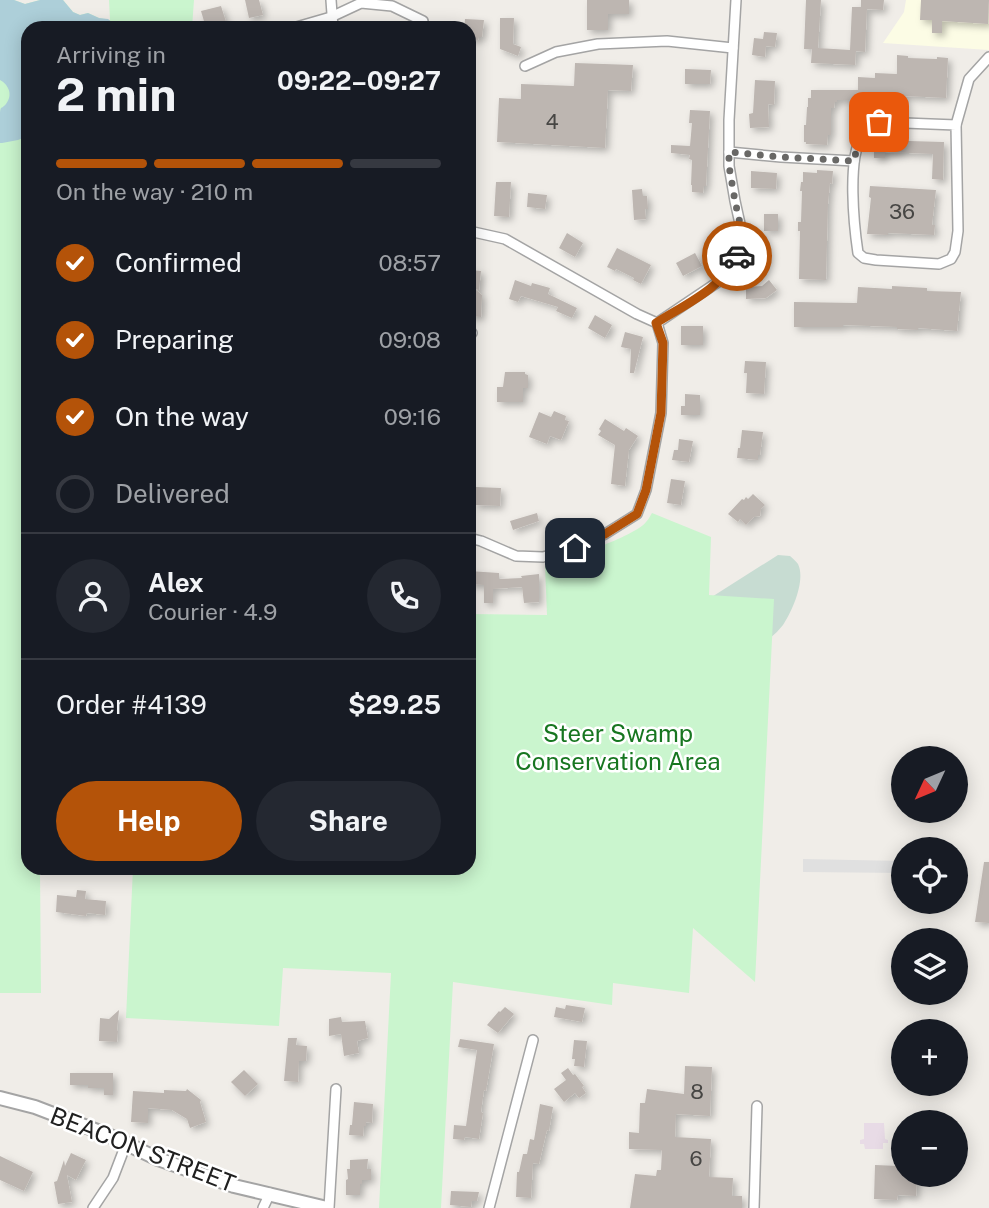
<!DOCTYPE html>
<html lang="en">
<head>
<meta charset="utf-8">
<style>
	body { margin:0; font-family:"Public Sans",sans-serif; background:#242831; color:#f1f3f6; height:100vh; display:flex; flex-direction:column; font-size:26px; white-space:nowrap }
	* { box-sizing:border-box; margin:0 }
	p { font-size:23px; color:#9ea1a6 }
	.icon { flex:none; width:38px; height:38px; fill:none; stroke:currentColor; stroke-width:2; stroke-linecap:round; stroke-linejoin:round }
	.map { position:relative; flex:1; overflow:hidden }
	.sheet { position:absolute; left:21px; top:21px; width:455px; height:854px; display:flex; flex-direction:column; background:#171b24; border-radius:21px; box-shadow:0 4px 18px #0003 }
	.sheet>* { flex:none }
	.needle { width:46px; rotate:226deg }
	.controls { position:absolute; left:891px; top:746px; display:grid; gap:14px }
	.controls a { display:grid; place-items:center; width:77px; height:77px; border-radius:50%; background:#171b24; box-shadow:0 4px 18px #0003; font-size:35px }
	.pin { position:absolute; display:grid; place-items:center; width:60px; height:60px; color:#fff; margin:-30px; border-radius:14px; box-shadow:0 4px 10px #0006 }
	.courier { position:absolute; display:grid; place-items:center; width:70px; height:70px; margin:-35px; border:5px solid #b45309; border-radius:50%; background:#fff; color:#222; box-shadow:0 2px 9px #0007 }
	.headline em { font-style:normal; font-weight:700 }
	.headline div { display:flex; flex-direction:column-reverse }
	.headline { display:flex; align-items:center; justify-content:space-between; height:119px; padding:0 35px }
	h1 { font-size:46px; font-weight:700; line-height:52px }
	.bar { display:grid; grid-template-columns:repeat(4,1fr); gap:10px 7px; align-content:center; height:84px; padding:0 35px }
	.bar i { height:9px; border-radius:5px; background:#363941 }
	.bar .on { background:#b45309 }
	.bar p { grid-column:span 4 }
	.line { display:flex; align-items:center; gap:18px; padding:0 35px; border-top:2px solid #363941 }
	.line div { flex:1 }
	.round { display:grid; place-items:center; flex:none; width:74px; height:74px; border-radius:37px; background:#242831 }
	ol { padding:0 35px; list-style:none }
	li { display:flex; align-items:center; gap:21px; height:77px }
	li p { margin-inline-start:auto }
	li .icon { padding:7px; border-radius:50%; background:#b45309; color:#fff; stroke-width:4 }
	li:last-child { color:#9ea1a6 }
	li i { width:38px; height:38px; border:4px solid #363941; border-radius:50% }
	.primary-button { display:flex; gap:14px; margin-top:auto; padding:14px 35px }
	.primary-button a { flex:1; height:80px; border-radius:42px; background:#b45309; color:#fff; font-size:28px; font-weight:700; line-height:80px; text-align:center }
	.primary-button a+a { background:#242831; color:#f1f3f6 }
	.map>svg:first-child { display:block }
</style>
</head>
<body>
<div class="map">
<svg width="989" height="1208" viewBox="0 0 989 1208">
	<defs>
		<filter id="shadow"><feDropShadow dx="3.5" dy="3.5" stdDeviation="3.5" flood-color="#0004"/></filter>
	</defs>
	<rect width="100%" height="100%" fill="#f0ede8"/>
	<path fill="#e8dbe6" d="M864,1123H884L885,1139L888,1140V1143H883V1149H865L864,1144H860V1140L864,1139Z"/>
	<path fill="#fcfce5" d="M906,0H989V50L883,43L904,12Z"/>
	<path fill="#c7dcd2" d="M778,555L790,556C793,559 796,561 798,564C806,580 792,612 783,625C779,630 775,634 770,638L707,600Z"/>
	<g fill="#caf5ce">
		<path d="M0,0H14L25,4L40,0H63L73,12L80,15L88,13L99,18L110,20L109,0H194L192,28H28V868H40L41,993H0Z"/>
		<path d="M652,513L711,537L709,595L774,599L755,982L693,928L689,993L613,983L612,1005L453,982L441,1208H379L391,973L283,968L279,1026L126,1018L133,868H469V614L547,615L545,566C566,559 634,537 646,522C649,519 650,516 652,513Z"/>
	</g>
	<path fill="#e0e0e0" d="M803,859L903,861V873L803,872Z"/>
	<path fill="#adcfd9" d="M0,0H14L25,4L40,0H63L73,12L80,15L88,13L99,18L108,19L119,28H28V136L18,140L2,143H0C0,133 0,123 0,113C1,105 1,110 6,104C13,95 9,85 0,80Z"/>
	<g fill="#bdb6b1" filter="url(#shadow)">
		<path d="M245,0H259L263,15L249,18Z"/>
		<path d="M587,0H629V14H608V30H587Z"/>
		<path d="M806,0H821L818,48L850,50L852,7H861V0H884L883,10L867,9L865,52L856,51L855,65L811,63L812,49H804Z"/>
		<path d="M921,0H989L988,24L942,21V33H932V20H920Z"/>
		<path d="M221,6L227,25L215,28H206L201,11Z"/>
		<path d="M500,18H514L513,44L521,47L518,56L500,49Z"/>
		<path d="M465,19L484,20L482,37H479L478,40L469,39V28H464Z"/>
		<path d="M764,32L777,33L775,47L766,46L765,57L752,55L754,38L763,39Z"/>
		<path d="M897,55L908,56V58L937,59V57L948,58L946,98L904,96V99L866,97L865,116H857V100H837V102H835L834,108H831V135H828L827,145L806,144V142H804V125H806L807,107H808V98H811V90H858V77L875,78V73L897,74Z"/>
		<path d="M575,63L633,65L631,91L608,90L605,148L497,142L499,98L521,99V84L574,86Z"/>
		<path d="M685,69L711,70L710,84H685Z"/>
		<path d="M755,80L775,81L774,105L768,104L769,127L750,128L749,114L753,113Z"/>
		<path d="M690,110L710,111L706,186H704L703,193L692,192V185H691L692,160L689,159L690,155L671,153V145L690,146L692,123H689Z"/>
		<path d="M874,140L944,142L943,180L932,179L933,154L885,152V158H874Z"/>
		<path d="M817,170L833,171L832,184L830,183L828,204L826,280L799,279L800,231H798V222H801L802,191H800L801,182H803V172L817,173Z"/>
		<path d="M751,171L777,173L776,189L751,188Z"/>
		<path d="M496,182H511L509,217L494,216Z"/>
		<path d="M870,186L936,190L932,225H935L934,235L888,233V235L867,234L871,198L869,197Z"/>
		<path d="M642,189L643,196H647L648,209H645L646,219L634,220L632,190Z"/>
		<path d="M528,193L547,195L545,209L527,207Z"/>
		<rect x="764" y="214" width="14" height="17"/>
		<path d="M567,233L583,243L575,257L559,248Z"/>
		<path d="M617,248L651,265L641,284L633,280L634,278L616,269L615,271L607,267Z"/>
		<path d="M695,253L702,266L683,276L676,263Z"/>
		<path d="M470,270L481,271L479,290L475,289L482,295L481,317L469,316Z"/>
		<path d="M515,280L531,286L532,283L550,288L548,294L577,308L572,318L556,311L558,307L521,296L518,302L509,299Z"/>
		<path d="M769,280L777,290L766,298L746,299V287L762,286Z"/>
		<path d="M892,286L927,288V291L961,292L957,331L918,328V330L897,329V327L843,325V327H794V302L857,303L858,287L892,289Z"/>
		<path d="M595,315L612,325L605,338L588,328Z"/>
		<rect x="681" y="326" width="22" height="19"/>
		<path d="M625,332L643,337L634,373H630L631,349L621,347Z"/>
		<path d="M745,361L766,362L764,394L746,393L747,373H744Z"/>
		<path d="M505,372H525V374L528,375V388H523V402H497V387H503Z"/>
		<path d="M685,394L700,395V415H681V406H685Z"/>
		<path d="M554,411L566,416L565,420L569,421L561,440L550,436L547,444L529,437L539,412L551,417Z"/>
		<path d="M605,419L624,431L626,428L638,436L629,450L625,486L611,484L615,445L598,435L601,431L599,429Z"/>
		<path d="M742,430L763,432L760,455H758V460L737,458L738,448H740Z"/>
		<path d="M679,439L693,441L689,462L672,460L674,450H678Z"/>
		<path d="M671,479L685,481L681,505L667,503Z"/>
		<path d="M476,487L501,488L500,506L475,505Z"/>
		<path d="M753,494L765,505L761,509L760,516L754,517L746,525L740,519L738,522L728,514L742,499L744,500L746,497L748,499Z"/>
		<path d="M537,513L539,521L513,530L510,521Z"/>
		<path d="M469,571L499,573V579L522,578L521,576L539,574V602L524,603L522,587L493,589V603H484V585L469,584Z"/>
		<path d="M984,862H989V923L975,922Z"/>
		<path d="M77,890L86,891L85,899L106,901L105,915L87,913L86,916L56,912L57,895L76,897Z"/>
		<path d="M566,1005L585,1008L582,1022L554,1017L556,1007L565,1009Z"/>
		<path d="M505,1007L514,1014L498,1033L487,1025L499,1011L500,1012Z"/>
		<path d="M119,1010L117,1030L118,1031L117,1042L99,1041L100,1018L109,1019Z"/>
		<path d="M341,1017L342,1022L365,1021L368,1038L357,1041L359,1053L344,1056L341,1034L329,1036V1019Z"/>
		<path d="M288,1038H297L296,1045L307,1046L306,1061H299L298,1082L284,1081Z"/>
		<path d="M460,1039L494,1044L486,1091L484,1090L481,1112L483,1113L479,1139L465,1137L464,1140L453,1139L454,1125L466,1126L477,1050L458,1047Z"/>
		<path d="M574,1040L587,1041L584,1067L574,1066L575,1059H572Z"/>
		<path d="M685,1066L712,1067L710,1116L676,1114L675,1137L711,1139L709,1177L733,1178L732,1196H742V1208H630L635,1174L656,1176L657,1170H661L662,1150L629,1149V1132L639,1133L640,1103H645L647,1089L684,1094Z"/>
		<path d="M568,1068L573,1075L575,1074L584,1086L582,1087L586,1093L579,1098L575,1093L564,1102L554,1089L566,1080L561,1073Z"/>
		<path d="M244,1070L258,1084L245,1096L231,1082Z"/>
		<path d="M70,1073H113V1095H104V1088H88V1085H70Z"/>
		<path d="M187,1089L201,1100L200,1102L206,1122L190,1128L187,1119L172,1110L148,1108V1123L131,1122L133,1091L164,1093V1090L186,1091Z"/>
		<path d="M354,1102L373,1104L372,1123L366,1122V1126H364L363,1136L349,1135L350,1125H352Z"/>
		<path d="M540,1104L553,1107L549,1131L547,1130L539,1164L533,1163L531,1198L516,1197L517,1172H519L523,1154H527L530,1139L534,1140Z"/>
		<path d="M71,1153L86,1160L76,1180L67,1175L72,1202L58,1204L54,1182L57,1181L64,1160L65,1166Z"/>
		<path d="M0,1156L33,1172L24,1191L0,1180Z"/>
		<path d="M368,1159L367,1169H371V1180H362V1184H360V1195H346V1180L348,1179L347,1169H350V1160Z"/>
		<path d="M875,1165L899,1166V1170H903V1174H917L916,1196L898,1195L897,1200L874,1199Z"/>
		<path d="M451,1191L479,1192L477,1201H472L471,1207L450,1205Z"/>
	</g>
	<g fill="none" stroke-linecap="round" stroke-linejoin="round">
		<g stroke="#a4a4a4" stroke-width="12">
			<g id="minor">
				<path d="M331,0L333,28"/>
				<path d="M293,28L331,17L361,3L392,6L423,21V28"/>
				<path d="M525,66L556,52L598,44L667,41L733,48"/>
				<path d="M879,122L956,125L958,231L955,252L951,259L939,264L876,260L864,258L858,253C854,226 847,159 862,136C865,131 873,126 879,122Z"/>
				<path d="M956,125L969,79L989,57"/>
				<path d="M729,152L781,157L854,161"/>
				<path d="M469,231L505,239L637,314L657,323L718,282L735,263L744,242L735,201L729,166V120L736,0"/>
				<path d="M469,333H472"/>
				<path d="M469,538L481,541L516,556L543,557L575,548L605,534L637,514L646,490L661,413L663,343L657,323"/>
				<path d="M93,1208L113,1178L126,1144"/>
				<path d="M263,1208L270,1193"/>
				<path d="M329,1208L336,1089"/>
				<path d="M489,1208L533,1040"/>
				<path d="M754,1208L757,1106"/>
			</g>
		</g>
		<g stroke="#a4a4a4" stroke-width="16">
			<path id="tertiary" d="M0,1098L35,1107L108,1135L158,1159L234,1186L327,1208"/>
		</g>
		<use href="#minor" stroke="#fff" stroke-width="9"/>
		<use href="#tertiary" stroke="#fff" stroke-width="12"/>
	</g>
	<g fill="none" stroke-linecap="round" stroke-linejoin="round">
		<path stroke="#696866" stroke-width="7" stroke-dasharray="0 12.6" d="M737,256L744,242L735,201L729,166V152L781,157L854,161C858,140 862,135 879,122"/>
		<path stroke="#b45309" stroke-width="9" d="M575,548L605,534L637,514L646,490L661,413L663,343L656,323C684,305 723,288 737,256"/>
	</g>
	<g text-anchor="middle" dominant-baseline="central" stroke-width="5" stroke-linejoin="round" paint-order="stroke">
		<g font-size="21" fill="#474644">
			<text x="552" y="121">4</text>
			<text x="902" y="211">36</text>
			<text x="697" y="1091">8</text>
			<text x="696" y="1158">6</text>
		</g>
		<g font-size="24" fill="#177620" stroke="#fff">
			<text x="618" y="733">Steer Swamp<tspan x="618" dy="28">Conservation Area</tspan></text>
		</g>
		<g font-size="24" fill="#202020" stroke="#fff">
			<text transform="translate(143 1149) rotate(21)">BEACON STREET</text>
		</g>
	</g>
</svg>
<div class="controls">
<a><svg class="needle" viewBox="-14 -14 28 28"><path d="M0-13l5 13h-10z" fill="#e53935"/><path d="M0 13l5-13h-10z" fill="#9ea1a6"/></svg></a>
<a><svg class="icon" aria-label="locate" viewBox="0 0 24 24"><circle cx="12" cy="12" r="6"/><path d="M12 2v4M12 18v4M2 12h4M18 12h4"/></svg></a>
<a><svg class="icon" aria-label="layers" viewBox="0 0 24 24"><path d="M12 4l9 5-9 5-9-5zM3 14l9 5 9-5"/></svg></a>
<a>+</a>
<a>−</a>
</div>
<div class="pin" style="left:879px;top:122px;background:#ea580c"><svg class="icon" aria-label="bag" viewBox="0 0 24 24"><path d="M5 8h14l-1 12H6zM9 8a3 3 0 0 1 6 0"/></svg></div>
<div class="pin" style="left:575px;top:548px;background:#1f2937"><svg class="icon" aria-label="home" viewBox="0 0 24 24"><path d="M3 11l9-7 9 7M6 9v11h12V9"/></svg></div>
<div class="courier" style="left:737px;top:256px"><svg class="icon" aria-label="car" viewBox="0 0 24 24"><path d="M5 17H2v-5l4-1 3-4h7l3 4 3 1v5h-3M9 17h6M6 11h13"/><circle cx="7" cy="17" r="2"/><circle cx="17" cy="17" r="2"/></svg></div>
<section class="sheet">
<div class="headline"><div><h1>2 min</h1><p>Arriving in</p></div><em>09:22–09:27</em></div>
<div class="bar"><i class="on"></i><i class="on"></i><i class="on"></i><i></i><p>On the way · 210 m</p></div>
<ol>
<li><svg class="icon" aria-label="check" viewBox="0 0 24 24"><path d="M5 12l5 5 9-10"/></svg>Confirmed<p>08:57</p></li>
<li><svg class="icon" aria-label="check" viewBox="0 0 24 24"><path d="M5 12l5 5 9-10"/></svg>Preparing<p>09:08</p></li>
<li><svg class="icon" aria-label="check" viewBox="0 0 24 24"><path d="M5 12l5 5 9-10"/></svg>On the way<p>09:16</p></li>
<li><i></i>Delivered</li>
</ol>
<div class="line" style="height:126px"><a class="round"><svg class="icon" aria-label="person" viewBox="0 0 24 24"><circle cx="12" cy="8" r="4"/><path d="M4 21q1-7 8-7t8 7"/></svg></a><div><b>Alex</b><p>Courier · 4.9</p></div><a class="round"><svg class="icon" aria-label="phone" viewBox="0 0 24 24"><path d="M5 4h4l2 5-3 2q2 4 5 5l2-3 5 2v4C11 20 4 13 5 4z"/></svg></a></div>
<div class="line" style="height:91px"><div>Order #4139</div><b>$29.25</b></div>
<div class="primary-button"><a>Help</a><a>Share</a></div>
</section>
</div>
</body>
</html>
